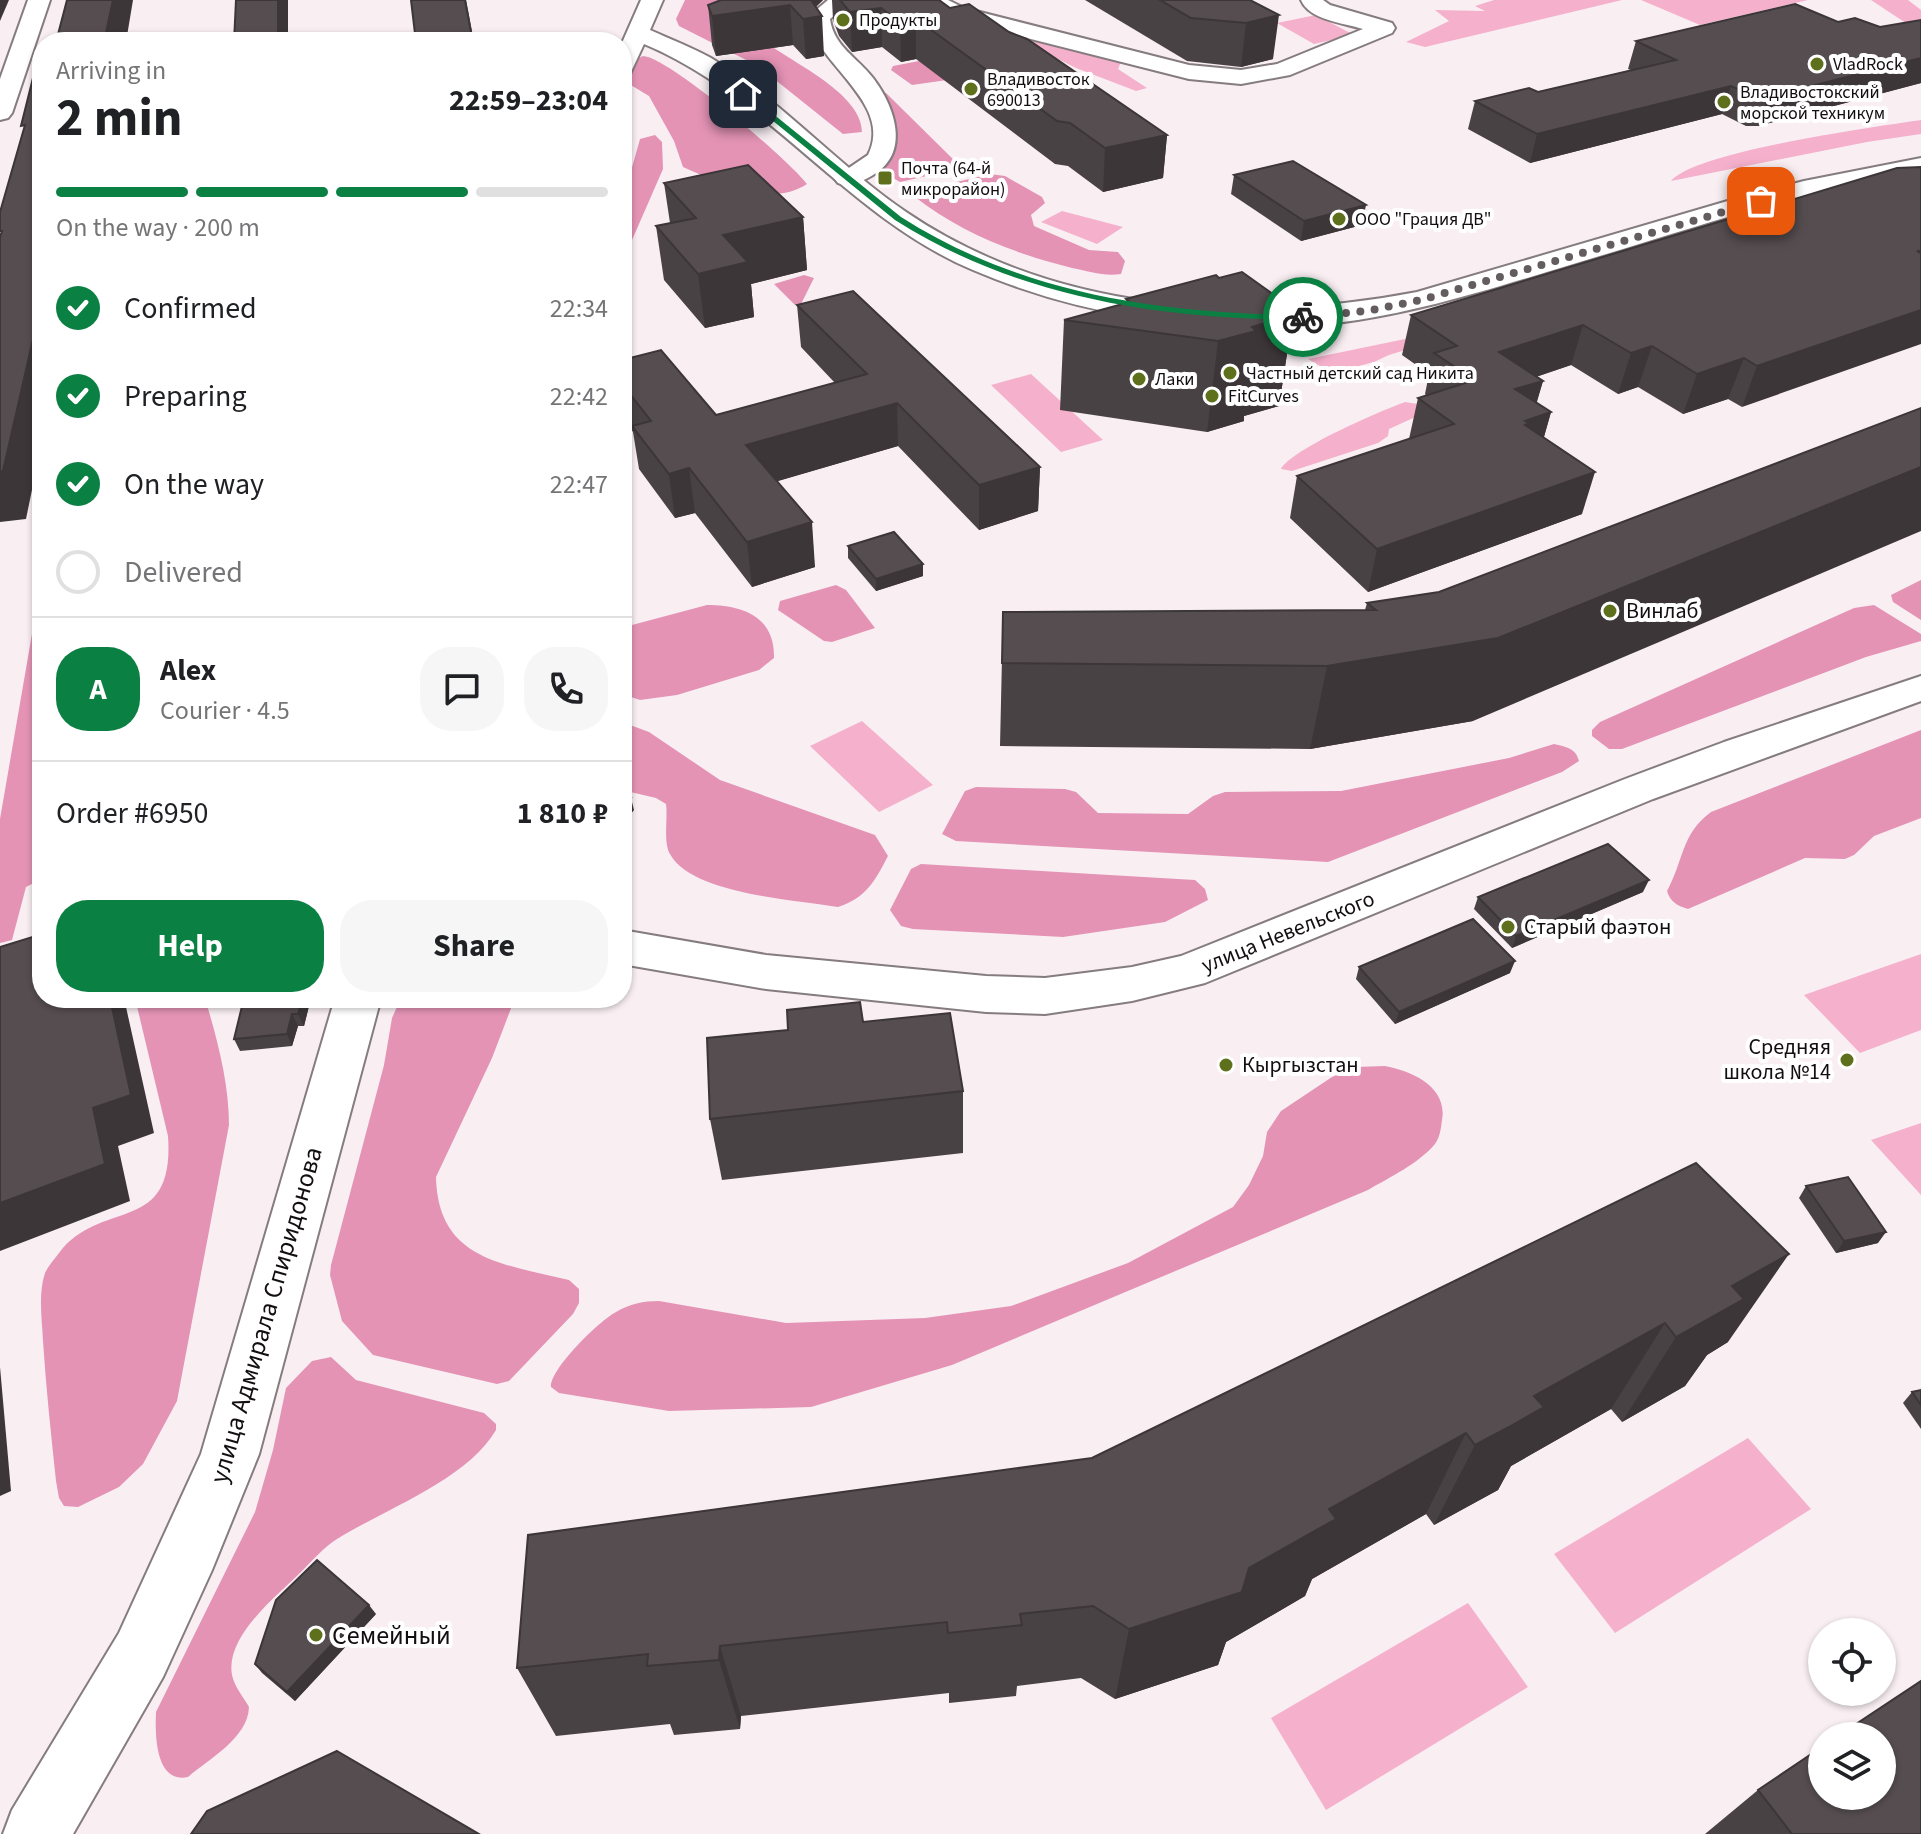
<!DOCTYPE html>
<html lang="en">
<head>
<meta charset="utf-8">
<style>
	body { margin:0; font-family:"Source Sans 3",sans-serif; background:#f6f6f6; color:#202124; height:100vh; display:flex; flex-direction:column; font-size:30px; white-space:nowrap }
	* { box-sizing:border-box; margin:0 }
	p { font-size:26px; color:#757577 }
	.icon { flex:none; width:44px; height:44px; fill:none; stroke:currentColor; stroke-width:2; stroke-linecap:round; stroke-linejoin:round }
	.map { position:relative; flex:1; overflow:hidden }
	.side { position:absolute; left:32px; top:32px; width:600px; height:976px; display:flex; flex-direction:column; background:#fff; border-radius:32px; box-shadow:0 2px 6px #0004 }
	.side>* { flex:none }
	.tools { position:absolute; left:1808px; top:1618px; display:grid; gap:16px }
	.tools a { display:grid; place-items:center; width:88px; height:88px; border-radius:50%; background:#fff; box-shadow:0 2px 6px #0004; font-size:40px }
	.pin { position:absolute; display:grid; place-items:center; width:68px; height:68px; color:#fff; margin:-34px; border-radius:16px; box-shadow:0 4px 12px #0006 }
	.courier { position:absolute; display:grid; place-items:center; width:80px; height:80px; margin:-40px; border:6px solid #0b8043; border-radius:50%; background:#fff; color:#222; box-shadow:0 2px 10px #0007 }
	.head em { font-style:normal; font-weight:700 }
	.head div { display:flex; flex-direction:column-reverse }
	.head { display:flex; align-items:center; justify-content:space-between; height:136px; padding:0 24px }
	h1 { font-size:52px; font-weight:700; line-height:60px }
	.bar { display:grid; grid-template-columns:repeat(4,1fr); gap:12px 8px; align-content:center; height:96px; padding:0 24px }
	.bar i { height:10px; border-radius:6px; background:#e0e0e0 }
	.bar .on { background:#0b8043 }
	.bar p { grid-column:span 4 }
	.line { display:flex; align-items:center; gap:20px; padding:0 24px; border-top:2px solid #e0e0e0 }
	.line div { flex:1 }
	.round { display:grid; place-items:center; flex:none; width:84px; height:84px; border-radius:32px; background:#f6f6f6 }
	ol { padding:0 24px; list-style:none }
	li { display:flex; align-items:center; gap:24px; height:88px }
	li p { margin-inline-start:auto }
	li .icon { padding:8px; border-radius:50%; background:#0b8043; color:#fff; stroke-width:4 }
	li:last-child { color:#757577 }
	li i { width:44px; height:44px; border:4px solid #e0e0e0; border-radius:50% }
	.primary-button { display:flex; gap:16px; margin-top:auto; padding:16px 24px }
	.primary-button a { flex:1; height:92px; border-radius:32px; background:#0b8043; color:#fff; font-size:32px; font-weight:700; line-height:92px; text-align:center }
	.primary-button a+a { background:#f6f6f6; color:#202124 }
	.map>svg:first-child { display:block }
</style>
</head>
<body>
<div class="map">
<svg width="1921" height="1834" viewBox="0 0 1921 1834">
	<rect width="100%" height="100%" fill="#f9eff3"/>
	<g fill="#f5b0cc">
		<path d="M1494,0H1622L1425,47L1406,42L1449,21L1435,10L1485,11L1475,6Z"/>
		<path d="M1641,0H1808L1700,25Z"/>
		<path d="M1871,0H1908L1921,10V33Z"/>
		<path d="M954,15L1117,60L1121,62L1118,69L1147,88L1136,91L1076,68L1028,44Z"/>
		<path d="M1316,15L1354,35L1314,44L1277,23Z"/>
		<path d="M1921,120V134L1867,142L1671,181C1696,151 1875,127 1921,120Z"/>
		<path d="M1062,211L1123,227L1097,244L1041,222Z"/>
		<path d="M1830,220L1389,355L1374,362L1336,372H1330L1308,359L1410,338Z"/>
		<path d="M1031,374L1103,440L1061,452L991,385Z"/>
		<path d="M1405,402L1418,404L1422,414L1389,429L1388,436L1378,443L1292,471L1281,469C1292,449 1380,411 1405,402Z"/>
		<path d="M862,721L933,785L879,812L810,746Z"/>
		<path d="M1921,954V1030L1860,1053L1804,995Z"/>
		<path d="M1921,1123V1195L1871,1140Z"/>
		<path d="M1748,1438L1811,1509L1615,1633L1554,1554Z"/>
		<path d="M1468,1603L1528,1687L1326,1810L1271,1718Z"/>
	</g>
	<g fill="#e493b5">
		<path d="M685,0H745C751,11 765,42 774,48C800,66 862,96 862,132L843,134L758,66L679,26L676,19Z"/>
		<path d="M643,56C669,57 790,161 807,184C771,208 719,183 683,167L674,141L649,96L629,84L635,60Z"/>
		<path d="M919,61L925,62L947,80L912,85L891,70L893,66Z"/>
		<path d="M879,92L886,93L960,166L958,169L900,182L879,170C904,144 889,124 879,92Z"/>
		<path d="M655,135L662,142L663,169L622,263V203L640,139Z"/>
		<path d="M990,174L1005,176L1042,197L1045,203L1031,215L1034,226L1089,250L1118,252L1125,261L1121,274C1105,277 1088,271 1072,268C1016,254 961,233 915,197L919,191Z"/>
		<path d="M804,275L814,278L801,304L795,305L774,284Z"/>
		<path d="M42,576V879L26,887L12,940L0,943V819Z"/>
		<path d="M1921,580V620L1893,602L1891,595Z"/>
		<path d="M836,585L846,590L875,628L832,642L824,641L778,610L780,601Z"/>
		<path d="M707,605C742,605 775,616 774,658L759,670L677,695L640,700L622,694V610L626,621L632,625Z"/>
		<path d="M1874,605L1921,634V641L1866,657L1622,749H1609L1592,736V730L1600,722L1854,608Z"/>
		<path d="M622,722L649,732L720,780L875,835L888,856C875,881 866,898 838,907C796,900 691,894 670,854C663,842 668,818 666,804L656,798L622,790Z"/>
		<path d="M1921,730V818L1874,836L1854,855L1845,859L1805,858L1688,909C1678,906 1670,902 1667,891C1684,860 1681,834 1711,812Z"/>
		<path d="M1554,744C1566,747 1576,748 1579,761L1562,772L1328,862L956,841L942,834L965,791L976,787L1065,789L1076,792L1098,813L1188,814L1213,796L1225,792L1341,791L1509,758Z"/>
		<path d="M921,864L1195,880L1205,889L1208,900L1165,922L1063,937L913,929L901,926L890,910L911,869Z"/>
		<path d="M135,998H205C217,1039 229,1082 229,1125L177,1401L143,1464L119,1487L78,1507L64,1506L59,1498L56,1481C51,1434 46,1388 43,1341C42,1319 38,1294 45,1273C48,1266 54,1260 59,1253C102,1197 175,1237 168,1136Z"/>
		<path d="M401,998H515L492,1058L436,1177C438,1260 503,1264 569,1280L579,1289V1303L573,1314L509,1381L497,1384L373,1355L342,1321L330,1275L331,1265L384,1065L392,1018Z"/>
		<path d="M1385,1066C1412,1071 1448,1087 1442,1120C1441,1128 1440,1137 1435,1144C1418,1164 1390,1177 1368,1190L952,1365L811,1407L669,1411L559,1393L551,1387C550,1369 599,1321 616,1312C629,1304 644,1301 659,1301L786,1323L925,1318L1011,1306L1128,1263L1233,1207L1249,1185L1263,1156L1267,1132L1281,1111L1332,1077L1355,1067Z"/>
		<path d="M331,1357L356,1380L484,1413L496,1424V1430C467,1480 385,1509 337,1539C324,1547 312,1561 301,1572C277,1596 225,1636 232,1675C235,1688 243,1696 249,1707C248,1738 209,1759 188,1777C155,1784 155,1734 156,1712L255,1512L273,1450L286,1388L312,1361Z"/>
	</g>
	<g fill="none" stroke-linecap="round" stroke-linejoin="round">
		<g stroke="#857c7f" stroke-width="4">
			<g id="street">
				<path d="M828,0H853L830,19C834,47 857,57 873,78C895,107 911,153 873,175C861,182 851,187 838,183L834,178L868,155C895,103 814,63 808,17Z"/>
				<path d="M921,0H948L964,8L1189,65L1241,70L1277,64L1363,29C1344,23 1309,20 1301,0H1323L1330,5L1392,23L1395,28L1392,33L1290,75L1241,84L1189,79L948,18Z"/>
			</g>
		</g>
		<g stroke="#857c7f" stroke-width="4">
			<g id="secondary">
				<path d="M28,0H50L12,113L8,118L0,120V79Z"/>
				<path d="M641,0H663L650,30C670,39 691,47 711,58C782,101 838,166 906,212C1053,312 1247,325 1417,292L1731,200L1804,181L1921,158V174C1883,181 1844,187 1806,196C1734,213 1664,237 1593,258C1502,285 1413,316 1318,325C1204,335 1078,315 973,270C847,217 769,96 644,44L630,74L622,76V43Z"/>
				<path d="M1921,676V701L1653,799L1205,983L1132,1001L1045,1014L986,1012L766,989L622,964V930L766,955L986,976L1045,978L1132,967L1181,956L1625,779L1724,742Z"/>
				<path d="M335,998H381L259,1454L212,1570L163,1677L73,1834H3L12,1810L119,1633L201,1454Z"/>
			</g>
		</g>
		<use href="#street" fill="#fff" fill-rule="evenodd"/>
		<use href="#secondary" fill="#fff" fill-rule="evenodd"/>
	</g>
	<g fill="#494245">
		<path d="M721,0H823L816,7L824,56L806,59L793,45L716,56L712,45L708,5Z"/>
		<path d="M832,0H939L950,8L1009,32L1167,135L1163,178L1103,192L1068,166L1055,164L916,59L901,62L882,47L852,52L839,36L833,20Z"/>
		<path d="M1085,0H1250L1273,59L1241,67L1187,61Z"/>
		<path d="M1921,20V83L1758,126H1746L1722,114L1530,163L1468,129L1475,101L1538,92L1631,70L1628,69L1636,41L1838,22L1880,27Z"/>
		<path d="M1897,168L1742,407L1728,399L1683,414L1638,387L1618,394L1571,365L1536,377L1543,381L1536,403L1551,412L1544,437L1582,514L1368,592L1290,518L1297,476L1409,439L1418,398L1427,396L1425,394L1429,374L1402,355L1411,315Z"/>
		<path d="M1234,175L1362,225L1301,241L1231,194Z"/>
		<path d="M664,183L803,217L807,270L751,284L754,317L705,328L664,280L656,226L670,223Z"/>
		<path d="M1219,278L1284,302L1283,309L1293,315L1279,406L1244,416V421L1207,432L1060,410L1064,320L1126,303V299Z"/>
		<path d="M797,305L1040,467L1038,511L979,530L898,446L777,481L815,567L752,587L695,513L675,518L639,469L633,432L622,418V360L716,415L835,383L801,347Z"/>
		<path d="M848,546L923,564V576L876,591L848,558Z"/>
		<path d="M1439,592L1473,721L1310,749L1000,746L1003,612L1365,610L1367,603Z"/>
		<path d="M1643,892L1512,948L1474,909L1478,897Z"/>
		<path d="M1359,967L1510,973L1395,1024L1356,979Z"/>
		<path d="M244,998H311L304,1026H298L292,1046L240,1051L234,1039Z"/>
		<path d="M863,1022L963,1091V1153L722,1180L710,1119Z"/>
		<path d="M1696,1163L1728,1342L1707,1355L1685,1386L1622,1422L1611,1409L1511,1466L1498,1490L1465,1508L1434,1525L1426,1514L1312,1579L1305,1596L1226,1642L1218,1665L1115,1699L1081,1678L1017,1686L1016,1696L949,1703V1693L741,1716L740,1729L674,1735L670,1724L556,1736L517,1668L1092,1458Z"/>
		<path d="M1806,1186L1878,1243L1836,1253L1799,1198Z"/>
		<path d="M1921,1390V1429L1903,1403L1912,1392Z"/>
		<path d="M376,1614L295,1701L262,1673L255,1664Z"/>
		<path d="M1758,1790L1921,1834H1705Z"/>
	</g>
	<g fill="#3c3638">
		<path d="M0,0H9L0,21Z"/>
		<path d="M113,0H133L126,42H104Z"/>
		<rect x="278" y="0" width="10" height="42"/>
		<path d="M465,0H466L474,42H467Z"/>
		<path d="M805,0H823L806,15Z"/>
		<path d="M790,5L793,45L716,56L712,16Z"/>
		<path d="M881,8L882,47L852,52L850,12Z"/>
		<path d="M1279,15L1273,59L1241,67L1246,23Z"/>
		<path d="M822,16L824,56L806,59L803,19Z"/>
		<path d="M916,19V59L901,62L900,22Z"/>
		<path d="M1921,58V83L1758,126L1768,97Z"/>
		<path d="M1731,86L1722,114L1530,163L1537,134Z"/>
		<path d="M1167,135L1163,178L1103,192L1105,148Z"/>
		<path d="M1366,205L1362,225L1301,241L1304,221Z"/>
		<path d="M803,217L807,270L751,284L754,317L705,328L698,274L723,235Z"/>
		<path d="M1284,302L1282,319L1293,315L1279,406L1244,416V421L1207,432L1218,341L1252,327L1276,304Z"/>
		<path d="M1921,310V344L1742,407L1757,366Z"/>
		<path d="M42,319V441L26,519L0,522V472L36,326Z"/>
		<path d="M1583,325L1571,365L1488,393L1499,352Z"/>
		<path d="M1652,346L1638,387L1618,394L1631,353Z"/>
		<path d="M1744,358L1728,399L1683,414L1697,374Z"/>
		<path d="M1543,381L1532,419L1551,412L1539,454L1517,465L1515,389Z"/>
		<path d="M897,403L898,446L751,489L746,445Z"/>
		<path d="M1040,467L1038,511L979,530V485Z"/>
		<path d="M1921,467V531L1473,721L1310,749L1327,666Z"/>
		<path d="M689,468L695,513L675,518L669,474Z"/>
		<path d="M1595,472L1582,514L1368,592L1377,549Z"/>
		<path d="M812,522L815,567L752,587L747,542Z"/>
		<path d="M923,564V576L876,591V579Z"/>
		<path d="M631,798L634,810L622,825V810Z"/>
		<path d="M1649,880L1643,892L1512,948L1516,936Z"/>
		<path d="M1515,961L1510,973L1395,1024L1399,1012Z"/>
		<path d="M110,998H124L154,1133L118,1146L130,1201L0,1251V1203L93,1108Z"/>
		<path d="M303,998H311L304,1026L298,1014Z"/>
		<path d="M292,1014L298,1026L292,1046L287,1034Z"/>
		<path d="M1886,1232L1878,1243L1836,1253L1844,1241Z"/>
		<path d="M1789,1254L1728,1342L1707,1355L1685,1386L1622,1422L1676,1337L1732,1286Z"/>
		<path d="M1665,1323L1611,1409L1511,1466L1498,1490L1434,1525L1475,1445L1534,1396Z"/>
		<path d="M0,1367L11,1491L0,1496Z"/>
		<path d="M1466,1433L1426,1514L1312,1579L1305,1596L1226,1642L1218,1665L1115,1699L1129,1629L1249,1568L1329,1509Z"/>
		<path d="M369,1605L376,1614L295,1701L287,1692Z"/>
		<path d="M720,1646L741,1716L740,1729L719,1660Z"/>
	</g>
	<g fill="#554d50" stroke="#3c3638" stroke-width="2">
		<path d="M67,0H113L104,42H56Z"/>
		<path d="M236,0H278V42H234Z"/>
		<path d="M411,0H465L472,37H466L467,42H416Z"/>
		<path d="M721,0H811L822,16L803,19L790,5L712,16L708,5Z"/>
		<path d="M840,0H939L950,8L969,4L1009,32L1027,39L1167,135L1105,148L1070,123L1057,121L916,19L900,22L881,8L850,12Z"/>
		<path d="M1160,0H1250L1279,15L1246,23L1191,18Z"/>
		<path d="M1795,4L1838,22L1855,18L1880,27L1921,20V58L1768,97H1755L1731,86L1537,134L1475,101L1529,88L1538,92L1676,60L1636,41Z"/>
		<path d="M42,73V319L41,325L36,326L3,471L0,472V237L2,231H0V212L25,125L21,126L34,74Z"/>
		<path d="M1293,161L1366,205L1304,221L1234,175Z"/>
		<path d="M748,165L803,217L723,235L748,262L698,274L656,226L696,218L664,183Z"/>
		<path d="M1921,167V251H1917L1921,253V310L1757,366L1744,358L1697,374L1652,346L1631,353L1583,325L1499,352L1543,381L1515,389L1551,412L1525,421L1529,423L1525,425L1595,472L1377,549L1297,476L1454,424L1418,398L1475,380L1434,353L1457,346L1411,315L1897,168Z"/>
		<path d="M1242,272L1284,302L1276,304L1293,315L1252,327L1256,331L1218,341L1064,320L1130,302L1126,299L1216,275L1219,278Z"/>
		<path d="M853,291L1040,467L979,485L897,403L746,445L812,522L747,542L689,468L669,474L632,426L651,421L622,384V360L661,350L716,415L867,374L797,305Z"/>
		<path d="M1921,408V467L1498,638L1327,666L1002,663L1003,612L1376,610L1367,603L1439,592Z"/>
		<path d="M894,532L923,564L876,579L848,546Z"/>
		<path d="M622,795L631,798L622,810Z"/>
		<path d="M1608,844L1649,880L1516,936L1478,897Z"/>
		<path d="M1473,919L1515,961L1399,1012L1359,967Z"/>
		<path d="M42,934V998H110L131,1095L93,1108L105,1164L0,1203V947Z"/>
		<path d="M244,998H303L298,1014H292L287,1034L234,1039Z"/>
		<path d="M860,1002L863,1022L950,1013L963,1091L710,1119L707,1038L788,1030L787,1010Z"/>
		<path d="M1696,1163L1789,1254L1732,1286L1744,1299L1676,1337L1665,1323L1534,1396L1544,1407L1509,1427L1475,1445L1466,1433L1329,1509L1336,1519L1249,1568L1242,1592L1129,1629L1093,1606L1020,1614L1022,1625L948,1633L947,1622L720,1646L719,1660L647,1666L648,1654L517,1668L528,1535L1092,1458Z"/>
		<path d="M1848,1177L1886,1232L1844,1241L1806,1186Z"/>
		<path d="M1921,1390V1405L1912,1392Z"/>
		<path d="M317,1560L369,1605L287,1692L255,1664L276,1600Z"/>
		<path d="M1921,1681V1834H1792L1758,1790L1822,1747V1796H1882V1736H1838Z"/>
		<path d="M337,1751L479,1834H191L207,1811Z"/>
	</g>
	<path fill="#0b8043" d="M746,92L901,217C1022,294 1161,314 1303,315L1307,317L1303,320C1160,319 1018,298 895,220L740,94Z"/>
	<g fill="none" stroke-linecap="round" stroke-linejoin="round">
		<path stroke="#645d60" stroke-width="8" stroke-dasharray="0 14.4" d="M1303,317L1367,311L1421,300L1761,201"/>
	</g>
	<g fill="#5f701d" stroke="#fff" stroke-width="3">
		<circle cx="843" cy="20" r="8"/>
		<circle cx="1817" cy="64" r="8"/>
		<circle cx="971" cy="89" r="8"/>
		<circle cx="1724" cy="102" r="8"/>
		<rect x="877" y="170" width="16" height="16" rx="4"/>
		<circle cx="1339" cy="219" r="8"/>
		<circle cx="1230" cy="373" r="8"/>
		<circle cx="1139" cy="379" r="8"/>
		<circle cx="1212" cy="396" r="8"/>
		<circle cx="1610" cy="611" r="8"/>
		<circle cx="1508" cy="927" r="8"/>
		<circle cx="1847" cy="1060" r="8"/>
		<circle cx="1226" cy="1065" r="8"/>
		<circle cx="316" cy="1635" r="8"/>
	</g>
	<g text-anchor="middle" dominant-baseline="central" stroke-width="8" stroke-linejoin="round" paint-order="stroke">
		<g font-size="18" fill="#130f11" stroke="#fff" text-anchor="start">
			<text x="859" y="20">Продукты</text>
			<text x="1833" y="64">VladRock</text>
			<text x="987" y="79">Владивосток<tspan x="987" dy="21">690013</tspan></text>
			<text x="1740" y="92">Владивостокский<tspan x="1740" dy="21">морской техникум</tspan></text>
			<text x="901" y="168">Почта (64-й<tspan x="901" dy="21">микрорайон)</tspan></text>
			<text x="1355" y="219">ООО "Грация ДВ"</text>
			<text x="1246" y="373">Частный детский сад Никита</text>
			<text x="1155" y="379">Лаки</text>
			<text x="1228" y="396">FitCurves</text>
		</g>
		<g font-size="22" fill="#130f11" stroke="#fff" text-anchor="start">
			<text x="1626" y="611">Винлаб</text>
			<text x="1524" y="927">Старый фаэтон</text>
			<text x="1831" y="1047" text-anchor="end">Средняя<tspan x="1831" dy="25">школа №14</tspan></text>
			<text x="1242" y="1065">Кыргызстан</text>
		</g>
		<g font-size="22" fill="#130f11" stroke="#fff">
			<text transform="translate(1288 932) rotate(-22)">улица Невельского</text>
		</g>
		<g font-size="26" fill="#130f11" stroke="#fff">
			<text transform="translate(266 1315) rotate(-74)">улица Адмирала Спиридонова</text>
		</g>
		<g font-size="26" fill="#130f11" stroke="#fff" text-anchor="start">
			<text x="332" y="1635">Семейный</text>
		</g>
	</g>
</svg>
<div class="tools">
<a><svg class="icon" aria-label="locate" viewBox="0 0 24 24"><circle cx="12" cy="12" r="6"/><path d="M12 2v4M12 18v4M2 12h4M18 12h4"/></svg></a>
<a><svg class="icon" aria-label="layers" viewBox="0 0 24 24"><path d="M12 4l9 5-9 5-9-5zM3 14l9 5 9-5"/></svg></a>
</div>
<div class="pin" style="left:1761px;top:201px;background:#ea580c"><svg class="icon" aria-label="bag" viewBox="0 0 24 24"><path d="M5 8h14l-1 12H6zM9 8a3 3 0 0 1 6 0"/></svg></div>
<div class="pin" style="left:743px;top:94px;background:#1f2937"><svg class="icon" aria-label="home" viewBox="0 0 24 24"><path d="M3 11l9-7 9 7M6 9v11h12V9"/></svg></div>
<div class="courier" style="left:1303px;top:317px"><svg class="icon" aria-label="bike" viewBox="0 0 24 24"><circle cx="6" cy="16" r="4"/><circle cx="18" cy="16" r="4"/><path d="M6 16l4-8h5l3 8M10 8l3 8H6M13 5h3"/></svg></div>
<section class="side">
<div class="head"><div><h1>2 min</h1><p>Arriving in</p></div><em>22:59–23:04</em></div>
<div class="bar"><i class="on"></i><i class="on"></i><i class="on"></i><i></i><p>On the way · 200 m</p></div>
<ol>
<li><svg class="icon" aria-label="check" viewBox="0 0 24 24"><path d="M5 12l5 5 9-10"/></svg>Confirmed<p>22:34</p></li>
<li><svg class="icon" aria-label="check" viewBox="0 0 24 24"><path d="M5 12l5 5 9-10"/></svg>Preparing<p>22:42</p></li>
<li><svg class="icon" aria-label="check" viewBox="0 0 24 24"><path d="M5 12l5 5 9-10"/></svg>On the way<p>22:47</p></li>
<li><i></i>Delivered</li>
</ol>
<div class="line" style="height:144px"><b class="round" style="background:#0b8043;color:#fff">A</b><div><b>Alex</b><p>Courier · 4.5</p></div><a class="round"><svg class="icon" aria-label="chat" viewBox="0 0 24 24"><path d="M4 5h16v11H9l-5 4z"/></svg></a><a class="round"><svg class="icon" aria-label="phone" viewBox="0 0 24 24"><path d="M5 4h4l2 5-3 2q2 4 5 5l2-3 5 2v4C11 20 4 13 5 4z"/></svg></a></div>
<div class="line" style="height:104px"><div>Order #6950</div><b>1 810 ₽</b></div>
<div class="primary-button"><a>Help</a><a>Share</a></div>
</section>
</div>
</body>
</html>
